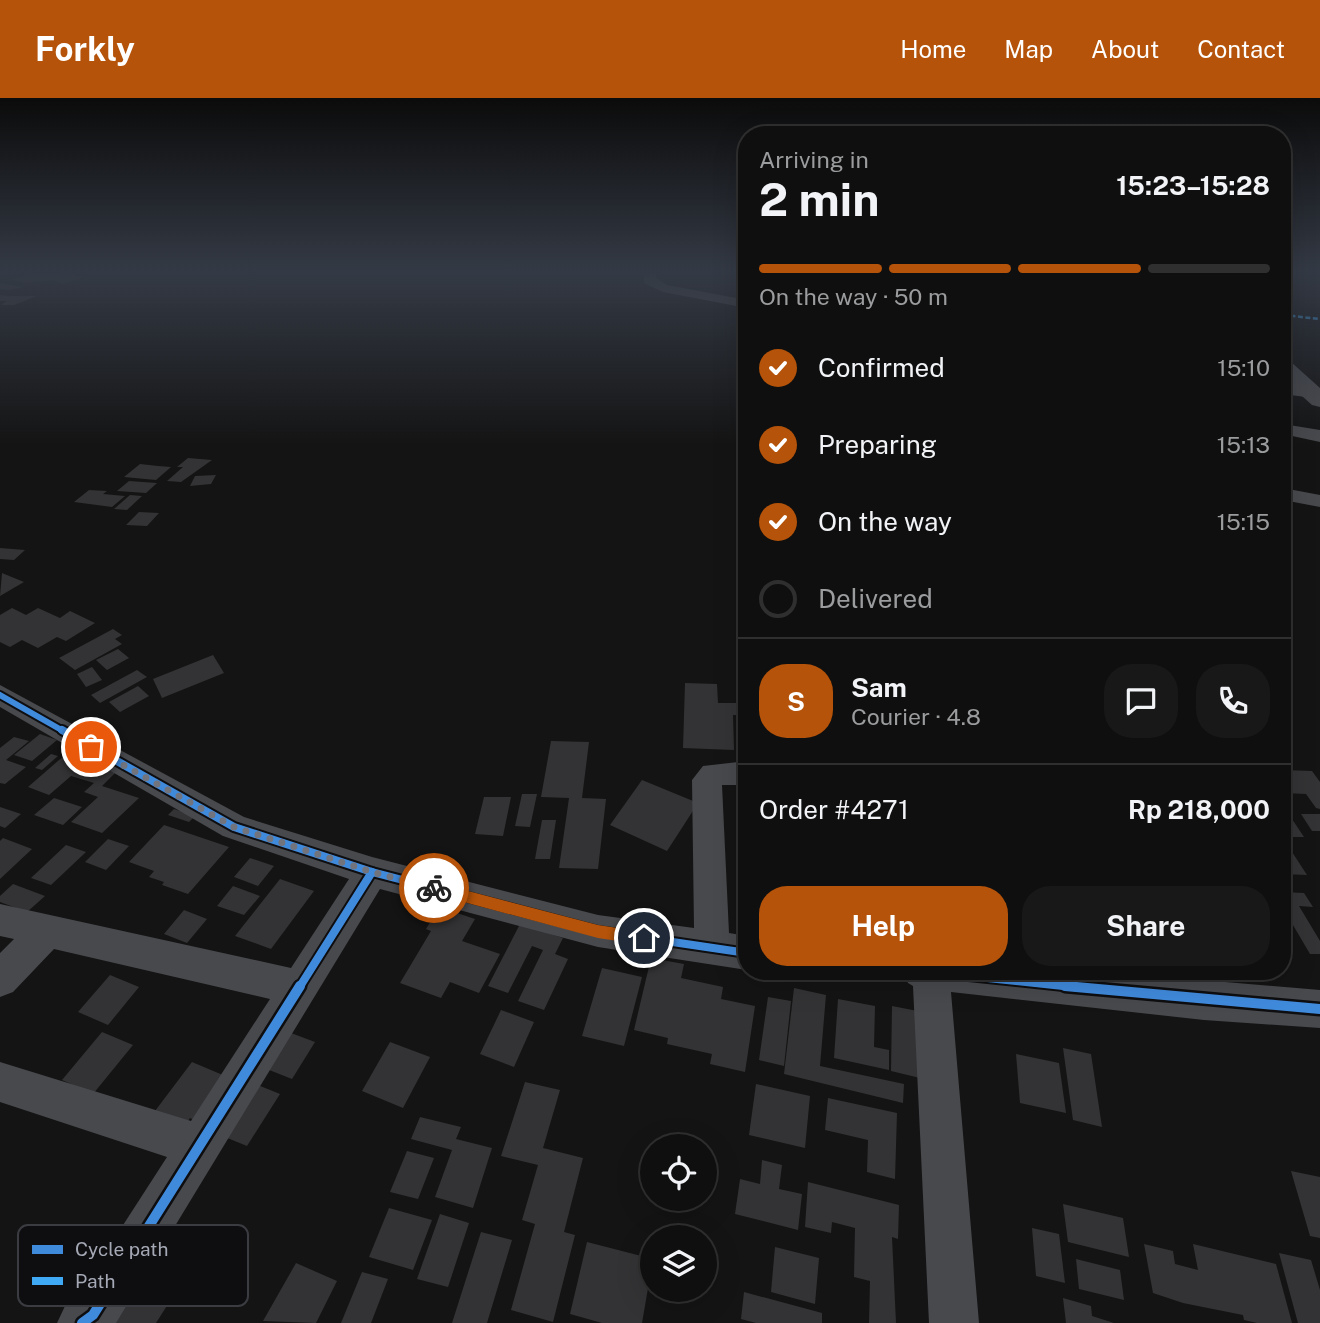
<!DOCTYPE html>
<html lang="en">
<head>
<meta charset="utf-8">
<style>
	body { margin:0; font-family:"Public Sans",sans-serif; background:#181818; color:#f1f3f6; height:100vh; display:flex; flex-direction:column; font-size:26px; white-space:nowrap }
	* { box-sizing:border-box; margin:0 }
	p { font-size:23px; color:#9b9c9e }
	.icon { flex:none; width:38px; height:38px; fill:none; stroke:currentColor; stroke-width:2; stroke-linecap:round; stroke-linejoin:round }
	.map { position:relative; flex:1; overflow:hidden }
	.panel { position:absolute; left:738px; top:28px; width:553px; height:854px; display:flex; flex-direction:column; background:#0f0f0f; border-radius:28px; box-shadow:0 7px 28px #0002,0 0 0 2px #2f2f2f }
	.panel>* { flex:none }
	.buttons { position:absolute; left:640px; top:1036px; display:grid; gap:14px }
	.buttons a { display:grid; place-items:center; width:77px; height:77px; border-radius:50%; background:#0f0f0f; box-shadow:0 7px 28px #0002,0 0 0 2px #2f2f2f; font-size:35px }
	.pin { position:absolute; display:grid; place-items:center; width:60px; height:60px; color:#fff; margin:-30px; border:4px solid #fff; border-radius:50%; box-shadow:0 2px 7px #0007 }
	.courier { position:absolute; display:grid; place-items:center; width:70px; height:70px; margin:-35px; border:5px solid #b45309; border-radius:50%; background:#fff; color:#222; box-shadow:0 2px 9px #0007 }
	.summary em { font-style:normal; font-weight:700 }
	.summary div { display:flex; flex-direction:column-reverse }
	.summary { display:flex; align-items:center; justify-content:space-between; height:119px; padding:0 21px }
	h1 { font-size:46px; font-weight:700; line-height:52px }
	.bar { display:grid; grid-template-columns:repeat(4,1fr); gap:10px 7px; align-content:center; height:84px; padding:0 21px }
	.bar i { height:9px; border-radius:5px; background:#2f2f2f }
	.bar .current { background:#b45309 }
	.bar p { grid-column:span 4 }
	.line { display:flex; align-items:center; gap:18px; padding:0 21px; border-top:2px solid #2f2f2f }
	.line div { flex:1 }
	.round { display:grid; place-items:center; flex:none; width:74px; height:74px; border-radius:28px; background:#181818 }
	ol { padding:0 21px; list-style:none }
	li { display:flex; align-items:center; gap:21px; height:77px }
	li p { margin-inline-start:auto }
	li .icon { padding:7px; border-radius:50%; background:#b45309; color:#fff; stroke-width:4 }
	li:last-child { color:#9b9c9e }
	li i { width:38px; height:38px; border:4px solid #2f2f2f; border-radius:50% }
	.primary-button { display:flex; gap:14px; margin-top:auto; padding:14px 21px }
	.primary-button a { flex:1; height:80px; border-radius:28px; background:#b45309; color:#fff; font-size:28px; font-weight:700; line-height:80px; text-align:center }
	.primary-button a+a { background:#181818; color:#f1f3f6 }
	header { display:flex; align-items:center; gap:42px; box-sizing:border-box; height:98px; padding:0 35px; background:#b45309; color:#fff }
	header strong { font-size:33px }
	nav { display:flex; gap:38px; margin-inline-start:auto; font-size:24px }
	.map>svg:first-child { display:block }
</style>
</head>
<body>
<header>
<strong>Forkly</strong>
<nav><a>Home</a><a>Map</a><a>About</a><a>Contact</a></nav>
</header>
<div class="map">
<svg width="1320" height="1225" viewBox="0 0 1320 1225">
	<rect width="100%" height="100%" fill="#141414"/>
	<g fill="#333335">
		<path d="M33,175H50L84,179L63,186L53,182L27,185L11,182Z"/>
		<path d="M0,185L23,189L39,186L9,192L0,191Z"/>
		<path d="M0,197L8,198H37L14,207H1L7,203H0Z"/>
		<path d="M188,360L212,362L181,384L167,383L183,369H177Z"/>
		<path d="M140,366L158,368L171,369L156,382L124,379Z"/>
		<path d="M216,377L211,386L190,388L195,378Z"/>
		<path d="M129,383L157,385L146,395L117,393Z"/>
		<path d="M89,392L107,393L103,396L125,398L112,409L74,404Z"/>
		<path d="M130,397L142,398L127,412L114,411Z"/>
		<path d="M139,414L159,415L147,428L126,427Z"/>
		<path d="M0,450L25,452L14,462L0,461Z"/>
		<path d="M2,475L24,484L0,498Z"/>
		<path d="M12,510L26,517L38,510L60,520L70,513L95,525L66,543L57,539L38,550L22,542L10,549L0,544V517Z"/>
		<path d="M113,531L122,537L115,541L122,546L75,572L59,560Z"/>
		<path d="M118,551L129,560L107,572L96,562Z"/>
		<path d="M213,557L224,575L162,600L153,581Z"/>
		<path d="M92,569L102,582L86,589L77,576Z"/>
		<path d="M137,572L147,579L100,605L91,597Z"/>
		<path d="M685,585L717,586L718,605H737L738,617H733L734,652L683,650Z"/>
		<path d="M138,588L149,598L120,614L109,604Z"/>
		<path d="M40,636L57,642L32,663L14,657Z"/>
		<path d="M14,639L29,643L6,662L26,669L5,686L0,685V650Z"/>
		<path d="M551,643L589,644L582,700L606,701L598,771L559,770L569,700L541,699Z"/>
		<path d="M74,649L96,656L87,664L117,673L102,688L139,700L102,735L71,724L98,699L84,694L94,685L71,678L49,697L28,689Z"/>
		<path d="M51,656L58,658L42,672L35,670Z"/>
		<path d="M1283,672L1312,673L1320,684V711L1316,710L1306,696L1285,695Z"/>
		<path d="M642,682L698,705L667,753L610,727Z"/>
		<path d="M522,696H537L530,729L515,728Z"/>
		<path d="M484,699H511L503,738L475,736Z"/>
		<path d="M54,700L82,709L63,727L34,717Z"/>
		<path d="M0,709L21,716L5,730L0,728Z"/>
		<path d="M174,711L195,718L189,724L168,717Z"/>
		<path d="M1283,712H1286L1304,739H1283Z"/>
		<path d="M1301,716H1320V733H1312Z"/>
		<path d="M542,722H556L550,761H535Z"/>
		<path d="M164,727L229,749L188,796L162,787L164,784L149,779L154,773L129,764Z"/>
		<path d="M3,740L32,751L0,781V743Z"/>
		<path d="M1283,740L1307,777L1283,776Z"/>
		<path d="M108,741L129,748L106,772L85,764Z"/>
		<path d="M66,747L86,754L51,787L31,780Z"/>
		<path d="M250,760L274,768L258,788L234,779Z"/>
		<path d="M280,781L314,793L271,851L235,838Z"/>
		<path d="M13,786L45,798L27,814L0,804V798Z"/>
		<path d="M233,788L260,798L244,817L217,808Z"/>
		<path d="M1283,794L1304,795L1313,809L1299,808L1320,843V856H1310L1283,810Z"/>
		<path d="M439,809L475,821L462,843L500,856L479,895L450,884L441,900L400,885L431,833L426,831Z"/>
		<path d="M184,812L207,821L187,845L164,836Z"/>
		<path d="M520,826L563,840L555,856L568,861L544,912L518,903L543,852L532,848L508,895L488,888Z"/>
		<path d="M651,860L684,866L681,880L723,889L721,901L755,908L745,974L710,966L712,956L667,946L668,940L634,932Z"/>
		<path d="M602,870L642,879L624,948L582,938Z"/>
		<path d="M110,877L139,889L108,927L78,914Z"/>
		<path d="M794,890L826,897L820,968L904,986L903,1005L784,976Z"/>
		<path d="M768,899L791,903L784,968L759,962Z"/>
		<path d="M838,901L875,908L874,949L889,952V972L834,960Z"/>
		<path d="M892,908L923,914L924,981L891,973Z"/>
		<path d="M501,912L534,924L514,969L480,956Z"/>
		<path d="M283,932L315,944L292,981L259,968Z"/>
		<path d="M102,934L133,947L93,996L62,982Z"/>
		<path d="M390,944L430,959L403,1010L362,993Z"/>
		<path d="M1063,950L1091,956L1102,1029L1073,1022Z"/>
		<path d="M1016,956L1059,965L1066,1015L1020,1005Z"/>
		<path d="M192,964L237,983L206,1028L190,1020L186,1026L155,1013Z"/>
		<path d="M250,984L280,996L247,1048L215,1035Z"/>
		<path d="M525,984L560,992L543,1050L583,1060L564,1134L575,1137L553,1224L511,1212L535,1126L522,1122L538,1067L501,1058Z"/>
		<path d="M756,986L810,998L805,1050L749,1037Z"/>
		<path d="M828,1000L897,1015L895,1081L867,1074L868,1042L825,1032Z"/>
		<path d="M420,1019L461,1029L456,1041L492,1050L473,1110L435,1099L452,1052L411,1041Z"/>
		<path d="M407,1053L434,1060L418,1101L390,1094Z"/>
		<path d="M762,1062L782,1067L779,1091L802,1096L798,1132L735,1116L740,1081L760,1086Z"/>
		<path d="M1291,1073L1320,1079V1140L1310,1138Z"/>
		<path d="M808,1084L899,1107L898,1141L892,1139L896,1225H869L870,1183L854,1179L855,1130L832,1124L831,1135L805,1129Z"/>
		<path d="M1063,1106L1123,1120L1129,1159L1068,1144Z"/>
		<path d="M389,1110L432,1122L413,1172L369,1159Z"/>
		<path d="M440,1116L469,1125L448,1189L417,1181Z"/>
		<path d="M1032,1130L1059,1136L1065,1185L1036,1178Z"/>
		<path d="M481,1134L512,1142L487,1225H452Z"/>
		<path d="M587,1144L653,1161L642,1225H602L570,1216Z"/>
		<path d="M1144,1146L1173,1153L1175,1166L1198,1172L1202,1193L1193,1146L1276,1166L1292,1225H1257L1244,1222L1243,1217L1183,1205L1153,1195Z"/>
		<path d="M775,1149L819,1160L815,1206L771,1194Z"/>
		<path d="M1279,1155L1311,1162L1320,1192V1225H1298Z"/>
		<path d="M1076,1161L1120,1172L1124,1202L1079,1191Z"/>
		<path d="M142,1165L182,1184L156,1225H105Z"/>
		<path d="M296,1165L337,1183L316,1225L263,1223Z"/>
		<path d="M362,1174L388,1181L371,1225H341Z"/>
		<path d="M744,1194L822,1215V1225H756L741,1221Z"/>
		<path d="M1063,1200L1091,1208L1092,1218L1114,1225H1066Z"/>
	</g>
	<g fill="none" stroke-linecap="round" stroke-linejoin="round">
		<g fill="#48494d" fill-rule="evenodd">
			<path d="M644,175H656V180L667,187L747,202V210L663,194L644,185Z"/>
			<path d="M1283,286L1319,291L1320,297L1313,300L1283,296Z"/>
			<path d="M1283,326L1320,332V344L1283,336Z"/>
			<path d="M1283,390L1320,397V409L1283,402Z"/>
			<path d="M0,587L244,719L372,759L598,817L694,830L692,682L703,668L747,663V687H722L729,835L747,838V872L598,849L380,791L116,1225H57L65,1208L76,1200L167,1059L0,1004V964L191,1023L270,901L54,851L13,894L0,899V855L14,841L0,838V806L291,870L349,781L223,738L0,609Z"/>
			<path d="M903,873H1096L1320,892V930L1204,922L951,894L979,1225H929L913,888L908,885Z"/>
		</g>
		<path fill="#4a4a4e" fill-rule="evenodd" d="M1283,262L1291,264L1320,290V309L1312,307L1283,281Z"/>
		<path stroke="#3fa9f5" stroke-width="2.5" stroke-dasharray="5 2.5" stroke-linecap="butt" d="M1283,217L1320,221"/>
		<g stroke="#0e0e10" stroke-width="10">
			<path id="cycleway-far2" d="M0,597L65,634"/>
		</g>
		<g stroke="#0e0e10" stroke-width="12">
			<g id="cycleway-far1">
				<path d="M62,632L234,729L372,774L598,833L747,855"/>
				<path d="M921,873L1082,890"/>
				<path d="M299,890L372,774"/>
			</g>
		</g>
		<g stroke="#0e0e10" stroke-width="15">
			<g id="cycleway">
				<path d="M1065,888L1320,911"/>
				<path d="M82,1225L93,1217L300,888"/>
			</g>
		</g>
		<use href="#cycleway-far2" stroke="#408adc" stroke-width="6"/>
		<use href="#cycleway-far1" stroke="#408adc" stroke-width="8"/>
		<use href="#cycleway" stroke="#408adc" stroke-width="10"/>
	</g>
	<linearGradient id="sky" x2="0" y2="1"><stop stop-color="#0b0b0b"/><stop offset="0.5" stop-color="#343a45"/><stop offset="1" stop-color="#343a45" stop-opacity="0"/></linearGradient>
	<rect width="1320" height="347" fill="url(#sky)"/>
	<path fill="#b45309" d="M434,784L598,827L644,834L651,840L644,847L598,840L434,796L427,790Z"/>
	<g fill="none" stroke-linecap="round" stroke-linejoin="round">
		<path stroke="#72747d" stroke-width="7" stroke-dasharray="0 12.6" d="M91,649L234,729L372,774L434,790"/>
	</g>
	<rect x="18" y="1127" width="230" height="81" rx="10" fill="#0e0e10" stroke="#3b3c42" stroke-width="2"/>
	<rect x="32" y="1147" width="31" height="9" fill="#408adc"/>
	<rect x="32" y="1179" width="31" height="8" fill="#3fa9f5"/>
	<g font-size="19" fill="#a5a8b5">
		<text x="75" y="1158">Cycle path</text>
		<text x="75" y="1190">Path</text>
	</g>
</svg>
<div class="buttons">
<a><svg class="icon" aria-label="locate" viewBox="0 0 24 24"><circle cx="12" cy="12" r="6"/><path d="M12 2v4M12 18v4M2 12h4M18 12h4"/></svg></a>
<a><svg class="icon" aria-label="layers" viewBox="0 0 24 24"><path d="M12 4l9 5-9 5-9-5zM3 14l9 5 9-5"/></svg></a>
</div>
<div class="pin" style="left:91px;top:649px;background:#ea580c"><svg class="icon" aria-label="bag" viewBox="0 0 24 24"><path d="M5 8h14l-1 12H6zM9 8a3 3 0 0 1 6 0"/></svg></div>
<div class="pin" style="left:644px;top:840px;background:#1f2937"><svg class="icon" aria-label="home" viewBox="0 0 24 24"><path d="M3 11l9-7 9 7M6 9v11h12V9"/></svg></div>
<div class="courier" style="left:434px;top:790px"><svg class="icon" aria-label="bike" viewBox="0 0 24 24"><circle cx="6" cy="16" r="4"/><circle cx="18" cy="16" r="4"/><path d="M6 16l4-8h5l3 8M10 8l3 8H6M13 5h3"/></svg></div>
<section class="panel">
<div class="summary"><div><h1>2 min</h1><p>Arriving in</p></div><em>15:23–15:28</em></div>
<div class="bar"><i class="current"></i><i class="current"></i><i class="current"></i><i></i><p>On the way · 50 m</p></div>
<ol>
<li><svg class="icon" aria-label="check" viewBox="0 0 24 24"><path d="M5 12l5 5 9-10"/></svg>Confirmed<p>15:10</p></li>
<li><svg class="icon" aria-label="check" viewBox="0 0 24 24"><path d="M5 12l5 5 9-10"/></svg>Preparing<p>15:13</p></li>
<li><svg class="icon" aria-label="check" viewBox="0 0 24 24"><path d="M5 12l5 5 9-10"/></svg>On the way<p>15:15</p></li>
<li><i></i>Delivered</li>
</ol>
<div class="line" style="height:126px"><b class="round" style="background:#b45309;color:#fff">S</b><div><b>Sam</b><p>Courier · 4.8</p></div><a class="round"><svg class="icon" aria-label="chat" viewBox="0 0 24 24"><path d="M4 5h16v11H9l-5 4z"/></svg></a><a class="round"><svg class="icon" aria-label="phone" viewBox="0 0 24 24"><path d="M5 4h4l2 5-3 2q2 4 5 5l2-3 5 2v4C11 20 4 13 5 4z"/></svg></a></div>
<div class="line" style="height:91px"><div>Order #4271</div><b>Rp 218,000</b></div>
<div class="primary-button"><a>Help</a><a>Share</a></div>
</section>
</div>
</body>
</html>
